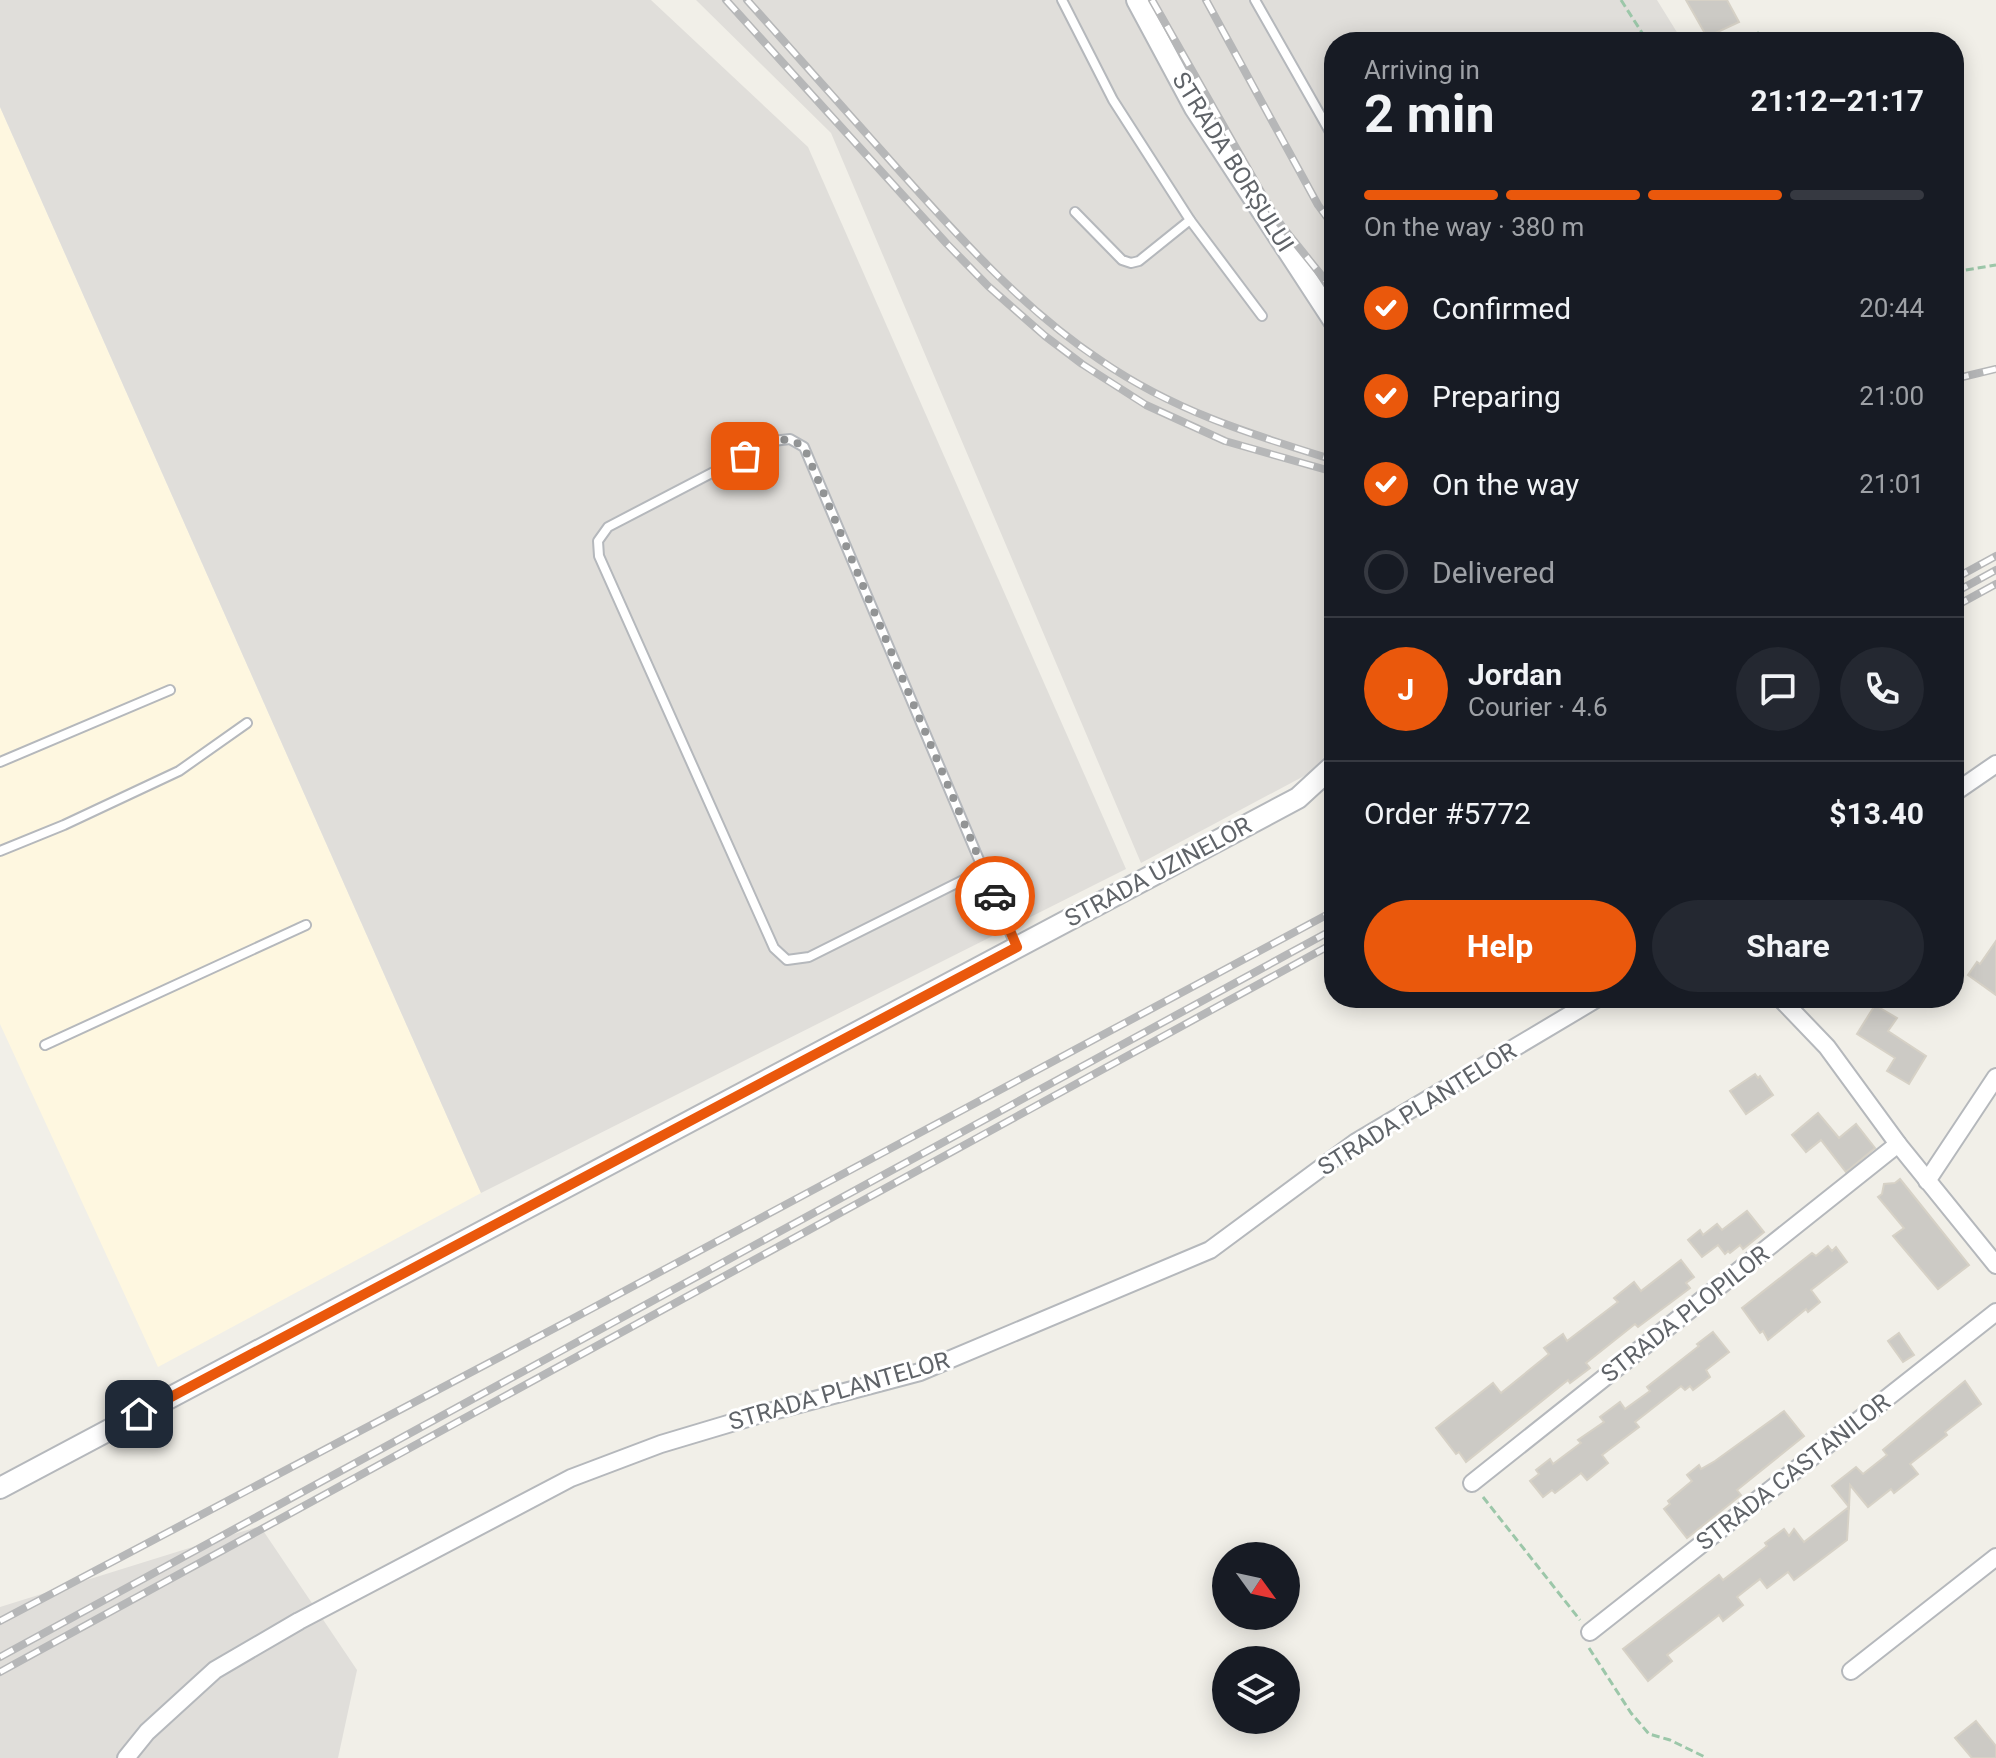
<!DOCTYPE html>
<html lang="en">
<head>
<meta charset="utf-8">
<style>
	body { margin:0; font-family:Roboto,sans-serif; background:#242831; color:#f1f3f6; height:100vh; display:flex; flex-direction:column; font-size:30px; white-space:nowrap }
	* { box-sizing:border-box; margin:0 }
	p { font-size:26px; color:#9ea1a6 }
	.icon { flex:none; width:44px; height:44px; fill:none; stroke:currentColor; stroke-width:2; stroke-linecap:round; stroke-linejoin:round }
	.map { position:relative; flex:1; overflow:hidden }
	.sheet { position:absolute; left:1324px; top:32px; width:640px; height:976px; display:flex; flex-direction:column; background:#171b24; border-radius:32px; box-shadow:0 4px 20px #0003 }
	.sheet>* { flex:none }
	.needle { width:52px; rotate:123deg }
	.tools { position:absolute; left:1212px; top:1542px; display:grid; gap:16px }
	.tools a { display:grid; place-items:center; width:88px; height:88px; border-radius:50%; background:#171b24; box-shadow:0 4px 20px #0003; font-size:40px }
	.pin { position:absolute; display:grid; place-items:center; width:68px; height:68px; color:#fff; margin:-34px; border-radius:16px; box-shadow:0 4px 12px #0006 }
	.courier { position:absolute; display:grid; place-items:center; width:80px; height:80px; margin:-40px; border:6px solid #ea580c; border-radius:50%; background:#fff; color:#222; box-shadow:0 2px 10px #0007 }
	.headline em { font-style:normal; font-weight:700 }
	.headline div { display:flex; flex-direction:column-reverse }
	.headline { display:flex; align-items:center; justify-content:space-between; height:136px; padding:0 40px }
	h1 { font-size:52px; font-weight:700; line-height:60px }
	.bar { display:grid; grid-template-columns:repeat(4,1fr); gap:12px 8px; align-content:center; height:96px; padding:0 40px }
	.bar i { height:10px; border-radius:6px; background:#363941 }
	.bar .on { background:#ea580c }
	.bar p { grid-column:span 4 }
	.line { display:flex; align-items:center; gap:20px; padding:0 40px; border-top:2px solid #363941 }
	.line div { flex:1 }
	.round { display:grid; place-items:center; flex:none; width:84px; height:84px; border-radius:42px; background:#242831 }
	ol { padding:0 40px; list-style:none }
	li { display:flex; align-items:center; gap:24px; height:88px }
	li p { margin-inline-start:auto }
	li .icon { padding:8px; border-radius:50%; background:#ea580c; color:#fff; stroke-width:4 }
	li:last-child { color:#9ea1a6 }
	li i { width:44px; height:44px; border:4px solid #363941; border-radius:50% }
	.action { display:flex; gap:16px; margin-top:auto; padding:16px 40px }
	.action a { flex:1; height:92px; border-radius:48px; background:#ea580c; color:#fff; font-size:32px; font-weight:700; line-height:92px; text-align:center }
	.action a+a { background:#242831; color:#f1f3f6 }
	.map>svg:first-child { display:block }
</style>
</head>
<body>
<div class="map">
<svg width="1996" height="1758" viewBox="0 0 1996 1758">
	<rect width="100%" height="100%" fill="#f1efe8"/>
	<path fill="#fef7e0" d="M0,107L481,1193L158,1367L0,1024Z"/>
	<g fill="#e0deda">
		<path d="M0,0H651L808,147L1126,869L481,1193L0,107Z"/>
		<path d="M696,0H1657L1683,42H1334V760L1141,863L831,133Z"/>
		<path d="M260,1526L357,1670L338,1758H0V1607Z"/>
	</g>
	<g fill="#cccac5" stroke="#d6d1c6" stroke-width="2">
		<path d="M1686,0H1727L1739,22L1707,37Z"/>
		<path d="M1996,941V995L1968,975L1977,962L1980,964Z"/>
		<path d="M1875,1005L1897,1018L1888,1031L1926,1056L1909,1084L1887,1071L1895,1058L1857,1034Z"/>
		<path d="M1755,1074L1758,1078L1760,1076L1773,1095L1746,1114L1730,1091Z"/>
		<path d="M1818,1113L1839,1138L1856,1124L1875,1148L1846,1172L1821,1140L1806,1152L1792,1135Z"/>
		<path d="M1900,1179L1969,1265L1938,1289L1893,1236L1904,1228L1878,1197L1882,1194L1884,1184L1895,1183Z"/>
		<path d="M1747,1211L1764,1232L1743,1249L1740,1245L1730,1253L1728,1251L1725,1254L1718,1245L1702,1257L1688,1240L1700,1230L1703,1235L1717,1224L1722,1230Z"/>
		<path d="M1828,1246L1832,1251L1836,1247L1847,1262L1811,1290L1820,1302L1808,1312L1806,1309L1768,1340L1763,1331L1760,1333L1742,1308L1812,1253L1816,1256Z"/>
		<path d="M1681,1260L1694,1277L1686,1283L1690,1288L1638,1327L1635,1324L1586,1363L1590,1368L1570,1383L1568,1380L1466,1462L1459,1452L1456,1454L1436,1428L1493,1383L1501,1393L1549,1354L1544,1348L1563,1334L1567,1341L1618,1302L1614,1298L1634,1282L1641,1291Z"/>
		<path d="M1713,1332L1729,1352L1706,1370L1710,1377L1693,1390L1690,1386L1685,1390L1681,1386L1635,1422L1639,1427L1602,1455L1608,1463L1587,1480L1581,1473L1555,1493L1552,1490L1543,1497L1530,1481L1539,1474L1536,1470L1550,1459L1553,1464L1581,1443L1578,1440L1604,1422L1600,1417L1620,1402L1625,1409L1650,1391L1647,1387L1699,1346L1697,1344Z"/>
		<path d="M1899,1333L1914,1355L1903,1362L1888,1341Z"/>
		<path d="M1965,1381L1981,1404L1945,1432L1947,1435L1910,1464L1918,1474L1894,1493L1891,1489L1868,1507L1850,1485L1849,1507L1832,1486L1856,1467L1863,1474L1887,1455L1883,1450Z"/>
		<path d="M1784,1411L1804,1436L1737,1490L1741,1495L1687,1538L1664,1509L1670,1504L1668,1501L1692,1481L1687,1475L1699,1465L1701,1469L1715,1461Z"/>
		<path d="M1849,1507L1847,1540L1794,1580L1788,1572L1767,1588L1760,1579L1737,1597L1743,1605L1723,1621L1719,1615L1667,1655L1672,1661L1648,1681L1623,1649L1719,1575L1723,1580L1767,1546L1765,1543L1784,1529L1789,1536L1794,1529L1804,1542Z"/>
		<path d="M1976,1721L1996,1746V1758H1972L1955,1738Z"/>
	</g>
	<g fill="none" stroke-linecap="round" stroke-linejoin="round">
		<g stroke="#b5b8bc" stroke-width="12">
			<g id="service">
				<path d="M1062,0L1113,100L1190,220L1262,316"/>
				<path d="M1255,0L1334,139"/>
				<path d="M1075,212L1122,260L1131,263L1139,261L1190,220"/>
				<path d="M0,762L170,690"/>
				<path d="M0,851L64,825L179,771L247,723"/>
				<path d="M983,870L809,957L787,960L774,948L599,556L598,541L608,527L773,441L790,439L804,447L1016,947"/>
				<path d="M45,1045L306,925"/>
			</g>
		</g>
		<g stroke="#b5b8bc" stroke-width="20">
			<g id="minor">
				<path d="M1954,793L1996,764"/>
				<path d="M1780,998L1827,1047L1898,1144L1996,1265"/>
				<path d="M1927,1181L1996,1077"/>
				<path d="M1472,1483L1898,1144"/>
				<path d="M1590,1632L1996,1312"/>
				<path d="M1851,1671L1996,1557"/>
				<path d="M126,1758L147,1732L215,1670L299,1621L571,1478L661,1444L758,1415L920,1372L1210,1250L1356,1142L1598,998"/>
			</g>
		</g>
		<g stroke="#b5b8bc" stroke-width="24">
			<g id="tertiary">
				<path d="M1137,0L1195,108L1334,321"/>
				<path d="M0,1488L1298,798L1334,765"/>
			</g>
		</g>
		<g stroke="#9cc7a9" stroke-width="3" stroke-dasharray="8 4" stroke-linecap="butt">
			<path d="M1621,0L1648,42"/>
			<path d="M1757,32L1764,42"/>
			<path d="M1954,272L1996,265"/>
			<path d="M1483,1497L1580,1620"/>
			<path d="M1589,1648L1631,1713L1649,1734L1670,1740L1707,1758"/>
		</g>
		<use href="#service" stroke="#fff" stroke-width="8"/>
		<use href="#minor" stroke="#fff" stroke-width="16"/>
		<use href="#tertiary" stroke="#fff" stroke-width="20"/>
		<g stroke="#b6b7b8" stroke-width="8">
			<g id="rail">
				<path d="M726,0L947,244L988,286L1045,336L1082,364L1146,405L1225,441L1334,472"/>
				<path d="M747,0C797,56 847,112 897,168C959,237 1022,308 1100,360C1174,411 1250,434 1334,460"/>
				<path d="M1152,0L1277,220L1334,291"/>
				<path d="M1206,0L1318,205L1334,227"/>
				<path d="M1954,379L1996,369"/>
				<path d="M1954,579L1996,556"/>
				<path d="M1954,593L1996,570"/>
				<path d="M1954,607L1996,584"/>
				<path d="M0,1621L572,1319L1334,911"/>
				<path d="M0,1657L1334,929"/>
				<path d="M0,1672L1334,943"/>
			</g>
		</g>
		<use href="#rail" stroke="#fff" stroke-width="5" stroke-dasharray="15" stroke-linecap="butt"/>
	</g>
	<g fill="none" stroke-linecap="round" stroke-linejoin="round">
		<path stroke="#929495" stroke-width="8" stroke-dasharray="0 14.4" d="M745,456L773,441L790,439L804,447L995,896"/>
		<path stroke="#ea580c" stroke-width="10" d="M139,1414L1017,947L995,896"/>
	</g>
	<g text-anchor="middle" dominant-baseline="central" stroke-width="6" stroke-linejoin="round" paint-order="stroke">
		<g font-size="24" fill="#5f6368" stroke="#fff">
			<text transform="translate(1233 162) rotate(58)">STRADA BORȘULUI</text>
			<text transform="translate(1158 872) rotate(-28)">STRADA UZINELOR</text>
			<text transform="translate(1417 1109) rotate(-32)">STRADA PLANTELOR</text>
			<text transform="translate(1685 1314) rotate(-38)">STRADA PLOPILOR</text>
			<text transform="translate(839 1391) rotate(-16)">STRADA PLANTELOR</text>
			<text transform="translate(1793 1472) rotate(-38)">STRADA CASTANILOR</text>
		</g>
	</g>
</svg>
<div class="tools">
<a><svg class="needle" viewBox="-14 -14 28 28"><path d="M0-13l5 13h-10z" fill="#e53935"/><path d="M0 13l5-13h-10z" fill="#9ea1a6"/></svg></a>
<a><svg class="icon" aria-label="layers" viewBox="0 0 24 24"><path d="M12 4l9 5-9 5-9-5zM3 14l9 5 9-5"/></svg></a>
</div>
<div class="pin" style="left:745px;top:456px;background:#ea580c"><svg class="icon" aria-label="bag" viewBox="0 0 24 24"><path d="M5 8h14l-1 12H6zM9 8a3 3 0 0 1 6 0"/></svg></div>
<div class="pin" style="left:139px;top:1414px;background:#1f2937"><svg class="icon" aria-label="home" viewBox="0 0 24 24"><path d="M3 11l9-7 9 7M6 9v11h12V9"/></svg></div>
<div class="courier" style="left:995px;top:896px"><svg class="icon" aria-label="car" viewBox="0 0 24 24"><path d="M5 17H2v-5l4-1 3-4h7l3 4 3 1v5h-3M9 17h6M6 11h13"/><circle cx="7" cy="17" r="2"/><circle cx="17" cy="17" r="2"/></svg></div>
<section class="sheet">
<div class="headline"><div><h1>2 min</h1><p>Arriving in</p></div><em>21:12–21:17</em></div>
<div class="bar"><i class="on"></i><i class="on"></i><i class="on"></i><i></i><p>On the way · 380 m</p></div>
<ol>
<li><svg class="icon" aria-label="check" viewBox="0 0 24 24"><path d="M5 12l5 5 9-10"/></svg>Confirmed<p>20:44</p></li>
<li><svg class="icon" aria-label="check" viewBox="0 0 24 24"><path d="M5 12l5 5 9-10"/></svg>Preparing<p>21:00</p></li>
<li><svg class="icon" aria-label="check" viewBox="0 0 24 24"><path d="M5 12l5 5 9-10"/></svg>On the way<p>21:01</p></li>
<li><i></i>Delivered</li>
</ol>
<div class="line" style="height:144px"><b class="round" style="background:#ea580c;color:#fff">J</b><div><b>Jordan</b><p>Courier · 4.6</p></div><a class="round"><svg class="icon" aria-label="chat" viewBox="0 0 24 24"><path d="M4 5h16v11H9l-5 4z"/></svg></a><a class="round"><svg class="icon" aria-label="phone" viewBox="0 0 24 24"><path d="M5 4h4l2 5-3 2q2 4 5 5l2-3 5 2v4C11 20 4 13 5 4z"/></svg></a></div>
<div class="line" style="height:104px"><div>Order #5772</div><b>$13.40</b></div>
<div class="action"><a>Help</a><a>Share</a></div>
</section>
</div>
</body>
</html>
